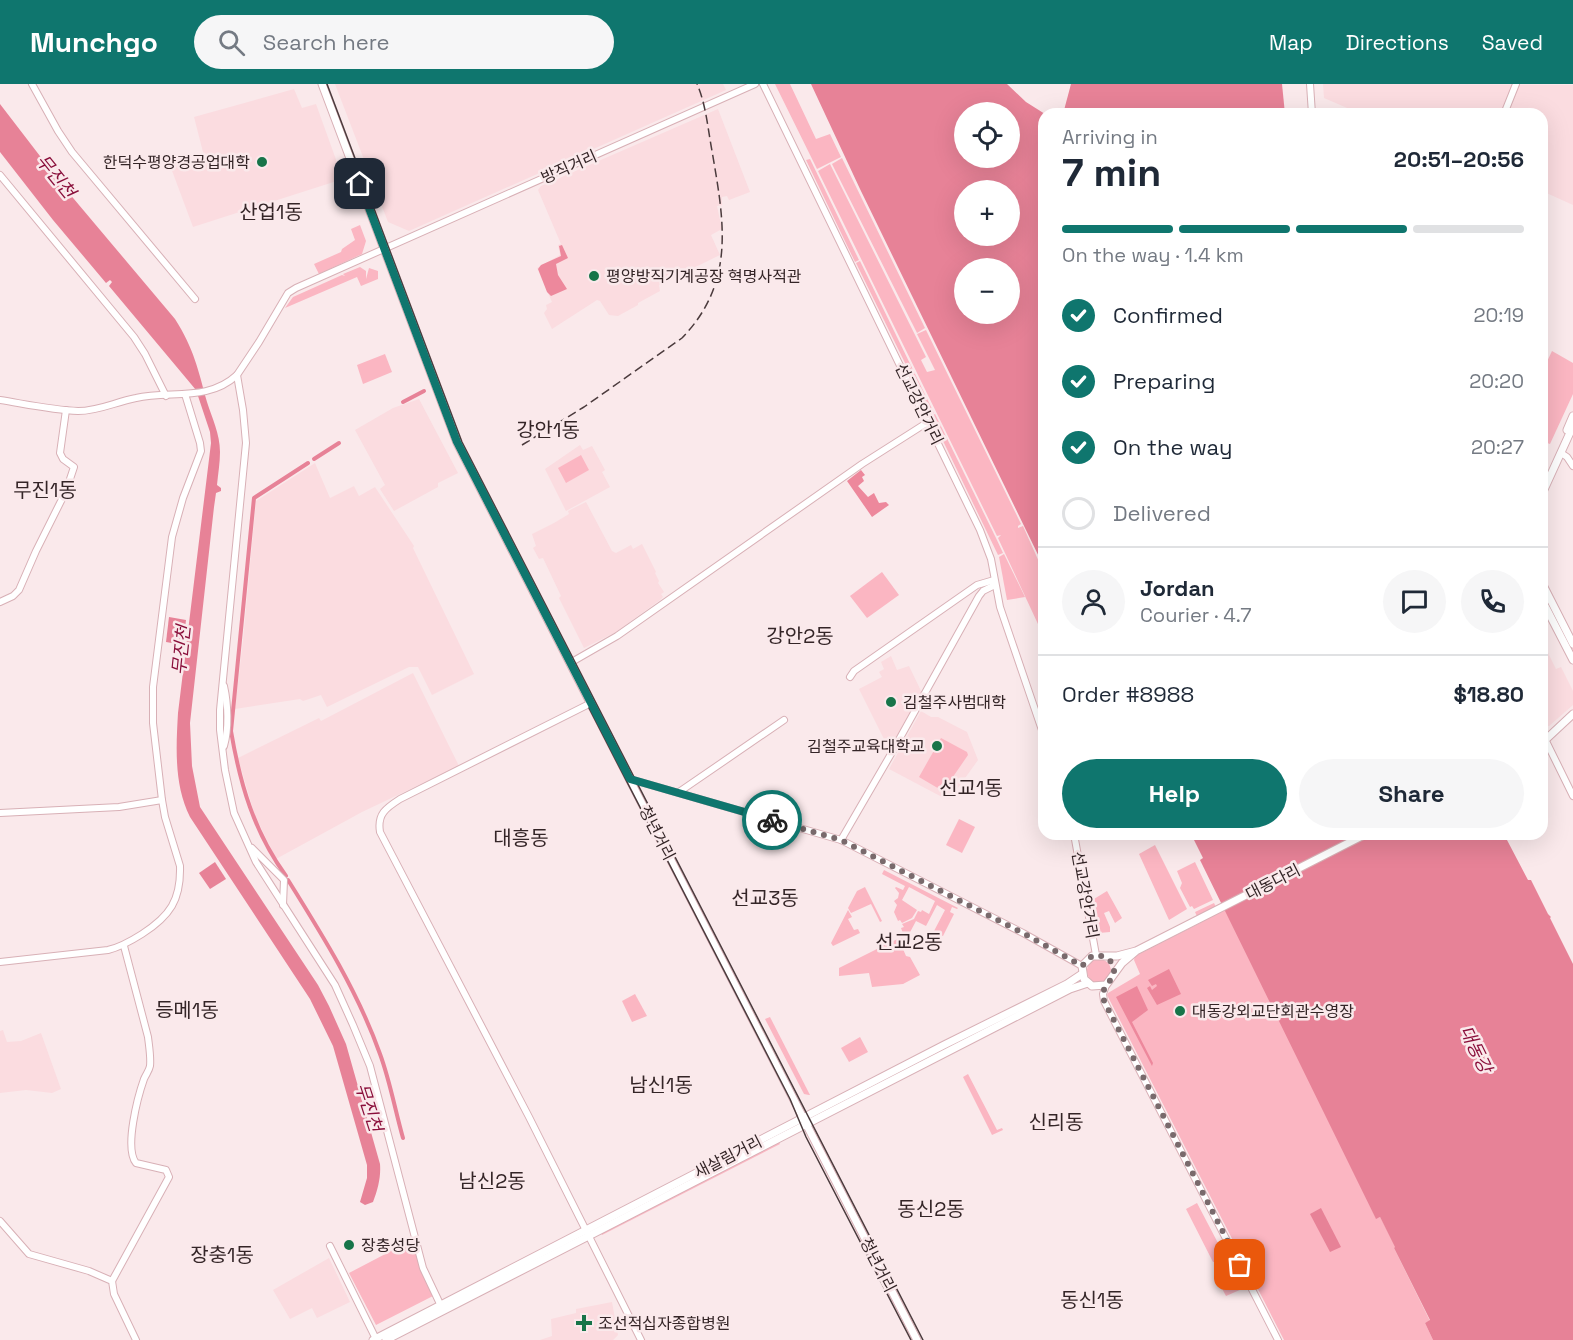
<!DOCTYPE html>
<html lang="en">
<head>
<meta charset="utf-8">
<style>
	body { margin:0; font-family:"Space Grotesk","Noto Sans KR",sans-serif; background:#f6f6f7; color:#1f2937; height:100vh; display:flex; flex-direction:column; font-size:22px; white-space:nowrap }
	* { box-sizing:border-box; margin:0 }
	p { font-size:20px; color:#747a83 }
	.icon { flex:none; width:33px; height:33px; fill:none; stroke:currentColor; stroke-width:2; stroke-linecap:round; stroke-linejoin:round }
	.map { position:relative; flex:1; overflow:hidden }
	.panel { position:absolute; left:1038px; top:24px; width:510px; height:732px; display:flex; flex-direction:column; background:#fff; border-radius:18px; box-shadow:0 6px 24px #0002 }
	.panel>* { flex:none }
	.tools { position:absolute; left:954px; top:18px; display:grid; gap:12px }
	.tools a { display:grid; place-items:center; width:66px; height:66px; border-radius:50%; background:#fff; box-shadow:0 6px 24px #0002; font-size:30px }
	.pin { position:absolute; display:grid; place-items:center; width:51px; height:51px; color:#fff; margin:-26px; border-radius:12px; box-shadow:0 3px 9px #0006 }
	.courier { position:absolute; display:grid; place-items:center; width:60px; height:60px; margin:-30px; border:4px solid #0f766e; border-radius:50%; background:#fff; color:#222; box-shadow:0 2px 8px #0007 }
	.headline em { font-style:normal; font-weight:800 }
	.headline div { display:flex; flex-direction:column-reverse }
	.headline { display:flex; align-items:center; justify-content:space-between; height:102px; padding:0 24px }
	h1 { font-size:39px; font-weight:800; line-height:45px }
	.bar { display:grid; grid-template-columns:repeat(4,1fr); gap:9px 6px; align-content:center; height:72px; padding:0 24px }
	.bar i { height:8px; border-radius:4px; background:#e0e1e3 }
	.bar .selected { background:#0f766e }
	.bar p { grid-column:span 4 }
	.line { display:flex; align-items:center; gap:15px; padding:0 24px; border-top:2px solid #e0e1e3 }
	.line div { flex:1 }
	.round { display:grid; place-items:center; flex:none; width:63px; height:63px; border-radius:32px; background:#f6f6f7 }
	ol { padding:0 24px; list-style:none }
	li { display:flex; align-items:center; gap:18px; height:66px }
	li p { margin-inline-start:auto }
	li .icon { padding:6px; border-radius:50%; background:#0f766e; color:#fff; stroke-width:4 }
	li:last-child { color:#747a83 }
	li i { width:33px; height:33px; border:3px solid #e0e1e3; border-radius:50% }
	.primary-button { display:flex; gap:12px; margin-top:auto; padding:12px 24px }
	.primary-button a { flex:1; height:69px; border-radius:36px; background:#0f766e; color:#fff; font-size:24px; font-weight:800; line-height:69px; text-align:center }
	.primary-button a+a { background:#f6f6f7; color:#1f2937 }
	header { display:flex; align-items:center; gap:36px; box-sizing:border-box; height:84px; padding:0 30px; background:#0f766e; color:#fff }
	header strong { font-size:28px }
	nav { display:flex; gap:33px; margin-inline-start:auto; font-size:21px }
	.search { width:420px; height:54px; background:#f6f6f7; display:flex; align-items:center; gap:15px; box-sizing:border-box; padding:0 21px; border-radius:33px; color:#747a83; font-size:22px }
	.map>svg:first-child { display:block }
</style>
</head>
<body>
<header>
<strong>Munchgo</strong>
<div class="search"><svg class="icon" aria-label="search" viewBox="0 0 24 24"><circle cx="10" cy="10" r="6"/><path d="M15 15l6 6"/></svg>Search here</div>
<nav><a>Map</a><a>Directions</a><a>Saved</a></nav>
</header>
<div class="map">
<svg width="1573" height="1256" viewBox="0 0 1573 1256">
	<rect width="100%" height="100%" fill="#fae9eb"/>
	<g fill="#fbdce0">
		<path d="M335,0H723L726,6L409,147L388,138Z"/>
		<path d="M1323,0L1573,1V121L1542,107V30H1361L1324,14Z"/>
		<path d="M294,5L302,24L316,20L343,95L193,143L171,84L204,72L194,33Z"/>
		<path d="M718,25L750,108L729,116L727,112L722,113V121L717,122L722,145L711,151L720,171L659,201L660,207L638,219V221L618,232L609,231L600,217L597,216L552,245L544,229L547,225L546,221L552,218L537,184L560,171L558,161L561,160L538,106L541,102Z"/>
		<path d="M419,315L458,389L438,399V403L394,427L380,405L385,401L355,346L393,324Z"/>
		<path d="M580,361L583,366L592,362L605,386L602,388L610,403L566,427L545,385Z"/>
		<path d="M315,379L330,414L354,402L359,412L375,403L414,462L413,464L474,590L432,611L418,583H409L327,623L321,611L303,617L300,615L235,625L243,556L256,417Z"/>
		<path d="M586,418L612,467L616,469L631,461L633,465L642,460L656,488L655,489L659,497L658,499L664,508L661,510L663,513L660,516L616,548L584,564L559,514L561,512L543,474L539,475L533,464L536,462L532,450L554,439L569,430L568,427Z"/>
		<path d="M1542,557L1556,585L1561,583L1573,607V621L1549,642H1544L1542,638Z"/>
		<path d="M891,572L897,586L909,582L922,609L891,663L886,659L859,605L882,593L879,588L884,585L881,578Z"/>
		<path d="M413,589L459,682L362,728L276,775L254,729L238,674L319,634L321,637Z"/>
		<path d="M921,627L931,633H938L967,648L978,676L950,715L942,713L889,685Z"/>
		<path d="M3,946L7,958L21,957L41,949L61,1005L52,1009L26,1006L0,1009V947Z"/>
		<path d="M329,1174L350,1218L317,1234L312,1224L290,1235L273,1206Z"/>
		<path d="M612,1218L618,1251L613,1256H540L552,1252L551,1235L576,1229V1225Z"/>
	</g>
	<g fill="#fbb6c2">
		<path d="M775,0H790L816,55L830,50L841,73L817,85Z"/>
		<path d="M842,74L925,244L917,249L832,80Z"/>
		<path d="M810,75L859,176L855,178L806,76Z"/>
		<path d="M830,80L926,273L921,276L927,288L935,286L917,250L926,246L1021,440L1018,442V444L1023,442L1044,489V515L1038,518L1044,528V553L998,454L1001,451L997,452L818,87Z"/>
		<path d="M360,141L366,157L362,170L319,190L314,180L341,168L342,165L355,156L351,145Z"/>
		<path d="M860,177L934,329L930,330L856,179Z"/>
		<path d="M360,183L366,187V195L369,184L378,187V195L361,202L357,193L285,224L293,213L342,191L345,192L343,190Z"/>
		<path d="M1552,267L1573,279V310L1550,360L1542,357V288Z"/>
		<path d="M385,270L392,288L363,300L357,281Z"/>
		<path d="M935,330L996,454L1003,469L998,471L931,332Z"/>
		<path d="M581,371L589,386L566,399L558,384Z"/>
		<path d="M1004,470L1025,513L1007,516L999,473Z"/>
		<path d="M882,488L899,511L867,534L850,512Z"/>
		<path d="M941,654L967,668L968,671L946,703L941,706L919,693Z"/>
		<path d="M959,735L975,743L962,769L946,761Z"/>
		<path d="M1155,761L1187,825L1169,836L1139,770Z"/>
		<path d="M1195,778L1213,816L1194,825L1192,822L1190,823L1180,804L1182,799L1177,787Z"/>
		<path d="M884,786L958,824L957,825L952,823L950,828L954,830L943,852L934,847L945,826L937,821L926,842L916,837L908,852L899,856L900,858L906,857L903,865L906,872L910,873L920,891L903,900L872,903L869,889L839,892V884L883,862L879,854L881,853L885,861L904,852L901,844L904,843L902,840L914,835L918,827L921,828L922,826L929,830L935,817L909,803L902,816L917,826L912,834L902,839L900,836L898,837L894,828L897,821L894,817L898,814L899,809L895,804L896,803L903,806L905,802L882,790Z"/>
		<path d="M865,803L882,837L880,838L871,820L851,829L848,824L857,807Z"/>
		<path d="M1107,807L1122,834L1115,839L1109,827L1104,829L1110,843V848L1099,849L1094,815Z"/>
		<path d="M1214,819L1219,829L1226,826L1376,1134L1380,1133L1396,1163L1394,1164L1430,1237L1425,1239L1433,1256H1284L1107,911L1108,909L1140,890L1134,876L1135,872L1200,839L1195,828Z"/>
		<path d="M848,826L852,833L848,835L854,846L858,845L860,849L833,862L831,859Z"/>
		<circle cx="1099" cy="887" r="12"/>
		<path d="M635,910L647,932L632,938L622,917Z"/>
		<path d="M770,933L810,1011H809L804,1010L765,935Z"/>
		<path d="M860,953L868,968L849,978L841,964Z"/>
		<path d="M968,990L997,1046L1002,1044L1003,1046L992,1051L963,993Z"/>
		<path d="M779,1058L780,1060L602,1151L601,1149Z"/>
		<path d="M1197,1119L1229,1180L1223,1183L1220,1177L1213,1178L1186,1125Z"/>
		<path d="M414,1155L421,1187L433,1212L376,1241L349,1189Z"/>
		<path d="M1229,1181L1242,1205L1226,1212L1218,1197L1226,1191L1224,1184Z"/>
	</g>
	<g fill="#ed889c">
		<path d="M562,161L568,174L556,180L558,191L567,205L551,212L547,208L538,185L541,181L561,172L559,162Z"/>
		<path d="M861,386L865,391L862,393L864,397L858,402L868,413L874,409L879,419L886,418L889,421L872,433L847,397Z"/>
		<path d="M1169,885L1181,910L1157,921L1147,904L1150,902L1152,906L1157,902L1156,900L1152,902L1148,896Z"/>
		<path d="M1137,902L1148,926L1132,938L1153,979L1152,982L1116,913Z"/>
	</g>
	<g fill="#e78297" fill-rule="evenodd">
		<path d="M811,0H1007L1026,18L1045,30L1044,483L860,105ZM964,28H1010V74H964ZM964,106H1010V152H964ZM964,184H1010V230H964Z"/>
		<path d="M1071,0H1282L1285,30H1063Z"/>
		<path d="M0,20L63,102L175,235C194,265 198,285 207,318C212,334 220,350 220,368C220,379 218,390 217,401L221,404V407L216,409L214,423L190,639L192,682L200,723L318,901L329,922L346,960L380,1080C381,1093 378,1105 373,1118L365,1121L360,1118L367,1094V1081L333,962L310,915L190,733C174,701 176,664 178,629L211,359L210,348L196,306L109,202L112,198L110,196L106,199L53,136L0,68Z"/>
		<path d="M169,533L186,536L183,561L166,558Z"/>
		<path d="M1186,750H1506L1509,755L1507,756L1528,796H1531L1548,830L1551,833L1550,834L1573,880V1256H1433L1425,1239L1430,1236L1394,1164L1395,1163L1380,1133L1376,1135L1200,776L1203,774L1193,754Z"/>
		<path d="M215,778L226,795L210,805L199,789Z"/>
		<path d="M1321,1124L1341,1163L1330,1168L1310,1130Z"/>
	</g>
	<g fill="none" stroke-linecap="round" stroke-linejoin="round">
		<g stroke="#e78297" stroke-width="4">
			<path d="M403,318L424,307"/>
			<path d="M314,375L339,359"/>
			<path d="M286,792C254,748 240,700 231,647L254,414L308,379"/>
			<path d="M288,796C323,852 358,908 380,970C390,997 395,1026 403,1054"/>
		</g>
		<g stroke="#d8b0b6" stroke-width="8">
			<g id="secondary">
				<path d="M32,0L58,47L72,68L195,215"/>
				<path d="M763,0L980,446L991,475L1000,523L1044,652"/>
				<path d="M1310,0L1312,30"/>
				<path d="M1504,30L1516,0"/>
				<path d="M0,91L134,253L145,270L166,312"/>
				<path d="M0,316C25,320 52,326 78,327C99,327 115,318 136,314C170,306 208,318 237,291"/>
				<path d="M1561,369L1567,373L1573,382"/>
				<path d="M0,518L13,512L19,506L36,467L66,407L74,383L63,375L60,369L66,326"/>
				<path d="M570,579L617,552L862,380L928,338"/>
				<path d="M850,593L854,587L977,501L994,496"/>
				<path d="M591,619L400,715C386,724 377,730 380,748L529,1033L641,1256"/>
				<path d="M1542,649L1573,712"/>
				<path d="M224,662C229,645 228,620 224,602"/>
				<path d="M630,695L841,756L1023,849L1082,882"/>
				<path d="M679,708L784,636"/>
				<path d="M0,729L119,723L162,716"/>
				<path d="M1074,750L1096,871"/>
				<path d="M841,756L891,670L979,512L983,507L995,501"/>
				<path d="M252,764L284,796L283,821"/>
				<path d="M0,878L108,866C121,863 131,857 142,850C170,832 181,816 180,782L165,733L162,716L153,639V603L172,453L183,414L201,367L200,359L185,310"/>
				<path d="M1106,901L1103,910L1104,917L1278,1256"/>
				<path d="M0,1137L29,1170L89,1187L112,1197L114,1210L136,1256"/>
				<path d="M330,1162L376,1255"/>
				<path d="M112,1197L169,1093L166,1086L136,1079C124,1064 138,1012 144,995C146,990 149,987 150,982C151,973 149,962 148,953L124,862"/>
				<path d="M441,1222L423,1184L370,982L353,941L335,901L256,778L234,729L225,686L220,646V626L246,359L243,326L237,291L259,258L288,209L296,204L755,0"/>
			</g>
		</g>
		<g stroke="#d8b0b6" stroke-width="9">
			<g id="primary">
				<path d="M322,0L457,359L917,1256"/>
				<path d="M1567,346L1573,332"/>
				<path d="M1542,410L1573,342"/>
				<path d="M1542,499L1573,560"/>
				<path d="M1542,516L1573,576"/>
				<path d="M1542,659L1573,630"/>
				<path d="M1136,867L1122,879L1106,901L1092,902L1084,895L1082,882L1092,872H1117L1136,867L1366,750"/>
				<path d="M373,1256L944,961L1067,900L1082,890"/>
				<path d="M386,1256L1070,905L1088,899"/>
			</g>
		</g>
		<use href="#secondary" stroke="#fff" stroke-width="6"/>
		<use href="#primary" stroke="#fff" stroke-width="7"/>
		<g stroke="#4b3b3d" stroke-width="1.5">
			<path d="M327,0L462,358L923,1256"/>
			<path d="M589,624L790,1015L806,1053L911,1256"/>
		</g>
		<path stroke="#4b3b3d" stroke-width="1.5" stroke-dasharray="9 4.5" stroke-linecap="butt" d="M522,361L584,323L682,254C736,198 724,137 712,67C708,46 706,20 697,0"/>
	</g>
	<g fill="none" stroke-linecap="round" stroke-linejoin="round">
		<path stroke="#796a6c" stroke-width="6" stroke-dasharray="0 10.8" d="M772,736L841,756L1023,849L1082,882L1092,872C1104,869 1118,878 1113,892C1111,897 1106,900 1104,905V917L1240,1181"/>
		<path stroke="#0f766e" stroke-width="8" d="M360,100L457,358L630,695L772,736"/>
	</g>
	<g fill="#177449" stroke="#fae9eb" stroke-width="2">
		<circle cx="262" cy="78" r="6"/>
		<circle cx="594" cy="192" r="6"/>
		<circle cx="891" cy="618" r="6"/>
		<circle cx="937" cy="662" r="6"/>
		<circle cx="1180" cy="927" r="6"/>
		<circle cx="349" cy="1161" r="6"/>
		<path d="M581 1230h6v6h6v6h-6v6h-6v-6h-6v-6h6z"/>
	</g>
	<g text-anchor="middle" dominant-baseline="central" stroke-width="5" stroke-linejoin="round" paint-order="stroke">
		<g font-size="16" fill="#342527" stroke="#fae9eb" text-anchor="start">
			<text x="250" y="78" text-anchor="end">한덕수평양경공업대학</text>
			<text x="606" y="192">평양방직기계공장 혁명사적관</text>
			<text x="903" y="618">김철주사범대학</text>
			<text x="925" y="662" text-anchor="end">김철주교육대학교</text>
			<text x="1192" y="927">대동강외교단회관수영장</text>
			<text x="361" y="1161">장충성당</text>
			<text x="598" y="1239">조선적십자종합병원</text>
		</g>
		<g font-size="16" fill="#342527" stroke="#fae9eb">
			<text transform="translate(569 83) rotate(-24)">방직거리</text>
			<text transform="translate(919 320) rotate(64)">선교강안거리</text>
			<text transform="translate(657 749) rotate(63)">청년거리</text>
			<text transform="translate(1273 798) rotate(-27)">대동다리</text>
			<text transform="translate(1085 811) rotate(80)">선교강안거리</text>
			<text transform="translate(728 1073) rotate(-27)">새살림거리</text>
			<text transform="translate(878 1181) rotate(63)">청년거리</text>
		</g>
		<g font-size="18" font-style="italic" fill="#8a0f3b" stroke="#fae9eb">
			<text transform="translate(56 92) rotate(51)">무진천</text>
			<text transform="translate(181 566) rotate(-84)">무진천</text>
			<text transform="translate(1476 965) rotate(64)">대동강</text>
			<text transform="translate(369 1023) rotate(72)">무진천</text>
		</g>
		<g font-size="20" fill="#342527" stroke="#fae9eb">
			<text x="271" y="128">산업1동</text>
			<text x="548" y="346">강안1동</text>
			<text x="45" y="406">무진1동</text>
			<text x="800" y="552">강안2동</text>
			<text x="971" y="704">선교1동</text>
			<text x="521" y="754">대흥동</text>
			<text x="765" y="814">선교3동</text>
			<text x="909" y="858">선교2동</text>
			<text x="187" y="926">등메1동</text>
			<text x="661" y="1001">남신1동</text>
			<text x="1056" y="1038">신리동</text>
			<text x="492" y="1097">남신2동</text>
			<text x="931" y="1125">동신2동</text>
			<text x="222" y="1171">장충1동</text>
			<text x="1092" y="1216">동신1동</text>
		</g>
	</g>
</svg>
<div class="tools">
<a><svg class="icon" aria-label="locate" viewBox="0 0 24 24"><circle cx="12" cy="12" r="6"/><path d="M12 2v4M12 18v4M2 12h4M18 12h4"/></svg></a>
<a>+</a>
<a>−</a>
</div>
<div class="pin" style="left:1240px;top:1181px;background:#ea580c"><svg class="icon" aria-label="bag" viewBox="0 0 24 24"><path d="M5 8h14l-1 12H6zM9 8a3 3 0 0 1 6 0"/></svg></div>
<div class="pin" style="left:360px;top:100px;background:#1f2937"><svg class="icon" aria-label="home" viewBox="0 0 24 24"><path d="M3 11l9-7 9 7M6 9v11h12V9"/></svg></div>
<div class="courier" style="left:772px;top:736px"><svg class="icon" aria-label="bike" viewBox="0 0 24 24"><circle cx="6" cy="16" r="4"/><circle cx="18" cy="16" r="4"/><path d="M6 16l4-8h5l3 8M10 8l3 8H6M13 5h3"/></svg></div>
<section class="panel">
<div class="headline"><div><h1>7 min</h1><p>Arriving in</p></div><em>20:51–20:56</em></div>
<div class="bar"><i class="selected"></i><i class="selected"></i><i class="selected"></i><i></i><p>On the way · 1.4 km</p></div>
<ol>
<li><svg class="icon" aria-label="check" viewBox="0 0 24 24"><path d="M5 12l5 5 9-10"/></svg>Confirmed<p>20:19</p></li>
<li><svg class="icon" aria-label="check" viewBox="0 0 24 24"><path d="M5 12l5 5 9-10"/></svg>Preparing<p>20:20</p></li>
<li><svg class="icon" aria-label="check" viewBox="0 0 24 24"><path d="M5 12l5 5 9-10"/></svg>On the way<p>20:27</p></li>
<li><i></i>Delivered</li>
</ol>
<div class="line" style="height:108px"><a class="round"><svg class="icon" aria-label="person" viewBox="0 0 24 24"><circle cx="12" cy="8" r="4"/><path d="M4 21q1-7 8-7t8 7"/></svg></a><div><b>Jordan</b><p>Courier · 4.7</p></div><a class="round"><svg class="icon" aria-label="chat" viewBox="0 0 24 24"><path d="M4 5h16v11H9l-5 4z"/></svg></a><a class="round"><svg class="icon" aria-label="phone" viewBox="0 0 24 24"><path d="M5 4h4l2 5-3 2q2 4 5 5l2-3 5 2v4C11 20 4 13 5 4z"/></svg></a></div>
<div class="line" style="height:78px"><div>Order #8988</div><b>$18.80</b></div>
<div class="primary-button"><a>Help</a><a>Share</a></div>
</section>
</div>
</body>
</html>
